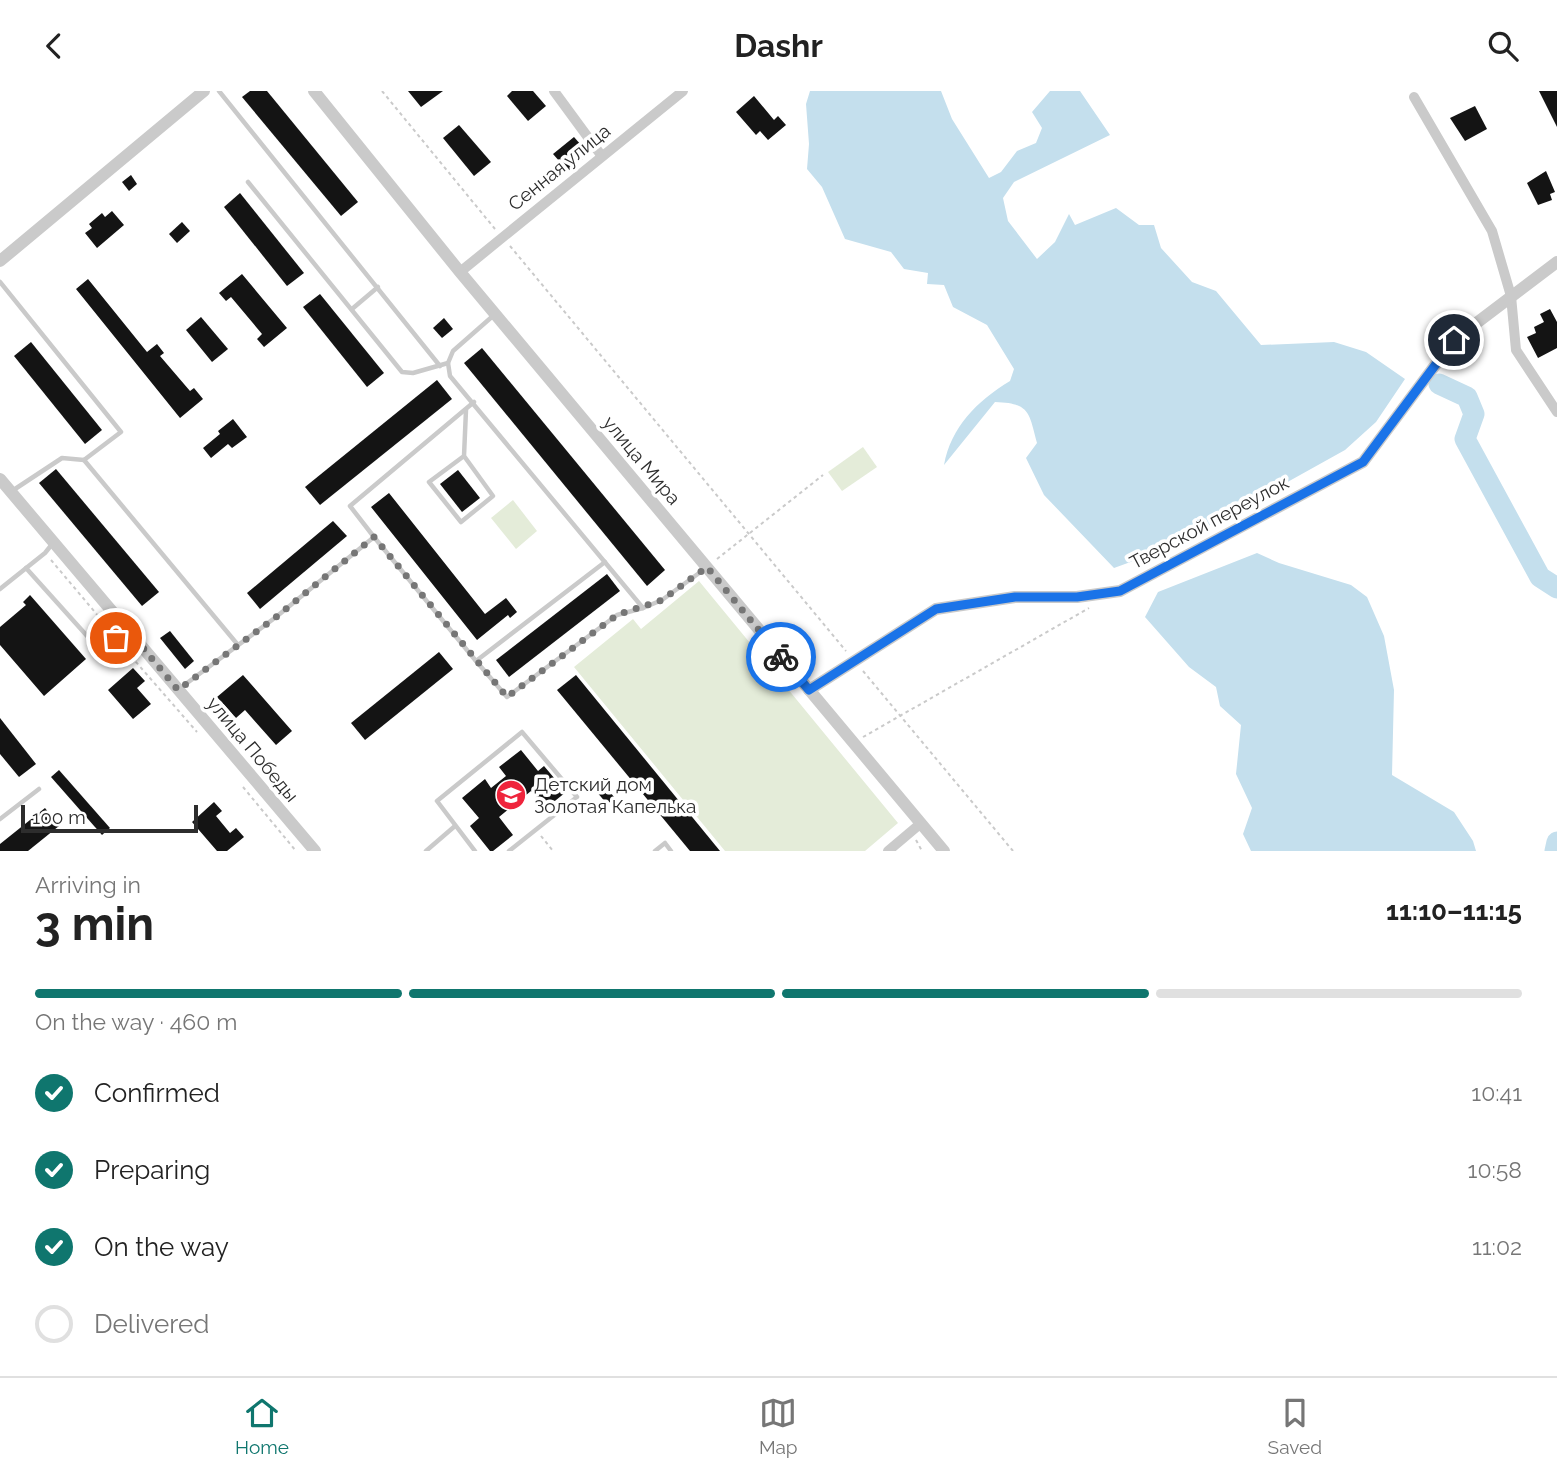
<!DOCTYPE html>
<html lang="en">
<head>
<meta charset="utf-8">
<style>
	body { margin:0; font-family:Raleway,sans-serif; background:#f6f6f6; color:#222; height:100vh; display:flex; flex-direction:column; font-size:26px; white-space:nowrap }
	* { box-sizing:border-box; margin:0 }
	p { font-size:23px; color:#767676 }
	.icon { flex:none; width:38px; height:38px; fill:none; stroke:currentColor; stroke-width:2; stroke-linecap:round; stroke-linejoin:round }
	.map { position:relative; height:760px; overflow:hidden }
	.side { display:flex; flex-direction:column; background:#fff; flex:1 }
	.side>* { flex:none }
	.scale { position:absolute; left:21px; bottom:18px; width:177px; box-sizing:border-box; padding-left:7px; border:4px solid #2d2d2d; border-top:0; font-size:19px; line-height:24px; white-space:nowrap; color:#2d2d2d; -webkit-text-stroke:5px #fff; paint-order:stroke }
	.pin { position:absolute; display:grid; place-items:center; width:60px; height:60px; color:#fff; margin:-30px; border:4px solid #fff; border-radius:50%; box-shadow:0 2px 7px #0007 }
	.courier { position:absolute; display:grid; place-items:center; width:70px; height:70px; margin:-35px; border:5px solid #1a73e8; border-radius:50%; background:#fff; color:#222; box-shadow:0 2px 9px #0007 }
	.summary em { font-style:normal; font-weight:700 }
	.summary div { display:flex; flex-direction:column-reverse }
	.summary { display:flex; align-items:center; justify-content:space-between; height:119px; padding:0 35px }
	h1 { font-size:46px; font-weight:700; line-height:52px }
	.bar { display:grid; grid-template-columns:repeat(4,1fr); gap:10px 7px; align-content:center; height:84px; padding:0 35px }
	.bar i { height:9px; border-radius:5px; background:#e0e0e0 }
	.bar .on { background:#0f766e }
	.bar p { grid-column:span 4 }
	ol { padding:0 35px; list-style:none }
	li { display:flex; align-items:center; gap:21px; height:77px }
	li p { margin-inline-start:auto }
	li .icon { padding:7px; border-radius:50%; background:#0f766e; color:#fff; stroke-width:4 }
	li:last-child { color:#767676 }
	li i { width:38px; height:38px; border:4px solid #e0e0e0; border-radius:50% }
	header { display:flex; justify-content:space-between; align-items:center; height:91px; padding:0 35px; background:#fff; font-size:32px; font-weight:700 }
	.tab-bar { display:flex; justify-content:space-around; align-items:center; height:98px; border-top:2px solid #e0e0e0; background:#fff; font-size:19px; color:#767676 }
	.tab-bar a { display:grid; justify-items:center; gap:4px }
	.tab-bar .on { color:#0f766e }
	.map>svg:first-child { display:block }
</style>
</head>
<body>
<header><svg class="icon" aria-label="back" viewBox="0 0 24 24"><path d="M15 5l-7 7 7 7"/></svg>Dashr<svg class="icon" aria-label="search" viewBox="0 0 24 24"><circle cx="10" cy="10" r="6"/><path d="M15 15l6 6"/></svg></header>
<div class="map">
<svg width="1557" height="760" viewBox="0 0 1557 760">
	<rect width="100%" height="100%" fill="#fff"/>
	<g fill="#e4ecd9">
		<path d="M863,356L877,376L842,400L828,381Z"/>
		<path d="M513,409L537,440L516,458L491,427Z"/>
		<path d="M699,490L898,732L865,760H725L574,576L633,528L641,538Z"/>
	</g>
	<g fill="#c4dfed">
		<path d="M810,0H941L952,28L989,87L1001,81L1017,60L1036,52L1042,37L1032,21L1050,0H1080L1110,44L1014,91L1003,107L1008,130L1037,168L1055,151L1069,123L1075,134L1116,117L1139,134H1154L1161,157L1192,191L1216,200L1261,254L1334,251L1366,261L1405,288L1376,331L1345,359L1169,457L1114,477L1044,404L1026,367L1037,352C1029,322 1030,312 995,311L944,374C951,336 977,310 1010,290L1014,278L987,234L953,216L944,194L927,193L928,182L904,178L891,161L845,148L822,96L807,78L809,53L806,13Z"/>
		<path d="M1257,462L1279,472L1351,494L1367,506L1384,545L1394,599L1392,684L1454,721L1473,750L1476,760H1251L1243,743L1252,717L1236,683L1241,634L1220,615L1216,596L1189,576L1145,526L1158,501Z"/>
	</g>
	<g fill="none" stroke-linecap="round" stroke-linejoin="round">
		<g stroke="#c4dfed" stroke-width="21">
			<path d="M1439,293L1467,306L1474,323L1465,348L1540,486L1557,497"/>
			<path d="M1555,760L1557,751"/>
		</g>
	</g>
	<g fill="#141414">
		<path d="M250,0H267L358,111L341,125L242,6Z"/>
		<path d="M408,0H443L421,16Z"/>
		<path d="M512,0H533L546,15L528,30L507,5Z"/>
		<path d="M1539,0H1557V36Z"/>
		<path d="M754,5L774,29L778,25L786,34L768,49L760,40L756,44L736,21Z"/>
		<path d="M1475,15L1487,38L1465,50L1450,27Z"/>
		<path d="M459,34L491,71L474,85L443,47Z"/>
		<path d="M574,46L589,63L568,80L553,63Z"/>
		<path d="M1546,80L1555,101L1550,103L1552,109L1538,114L1527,92Z"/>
		<path d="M131,84L137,93L129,100L122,91Z"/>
		<path d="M240,102L304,182L287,195L224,116Z"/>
		<path d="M112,120L124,134L97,157L85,142L92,137L89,133L102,122L105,126Z"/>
		<path d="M182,131L190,140L177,152L169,143Z"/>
		<path d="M242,183L287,237L264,256L257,248L262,243L231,206L226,210L219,202Z"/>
		<path d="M88,188L147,261L157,253L164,262L160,265L190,300L194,297L203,308L180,327L76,198Z"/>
		<path d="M320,203L384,282L367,296L303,216Z"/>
		<path d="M1550,218L1557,231V257L1538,267L1527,246L1536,242L1534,236L1544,231L1540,223Z"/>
		<path d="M201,226L228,258L212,271L186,239Z"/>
		<path d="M444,227L453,238L442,247L433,237Z"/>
		<path d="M31,251L102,339L85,353L14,265Z"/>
		<path d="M482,257L665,479L647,495L464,272Z"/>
		<path d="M437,289L452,308L320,414L305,396Z"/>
		<path d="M233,328L247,346L232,357L228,353L211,367L203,357L220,343L218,340Z"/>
		<path d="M56,378L159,501L142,515L39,392Z"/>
		<path d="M458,379L480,407L462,421L440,393Z"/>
		<path d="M389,402L485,523L506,507L517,521L510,527L508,524L477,549L371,416Z"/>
		<path d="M333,430L347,445L260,518L247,502Z"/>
		<path d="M607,483L620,500L509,586L496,569Z"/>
		<path d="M30,504L86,568L44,605L0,554V536L26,514L23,511Z"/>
		<path d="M170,540L194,570L185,578L160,547Z"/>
		<path d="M439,561L453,578L365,649L351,632Z"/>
		<path d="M133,577L145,590L137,597L151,613L133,628L108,599Z"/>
		<path d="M243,584L292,640L276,654L245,619L236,627L217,606Z"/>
		<path d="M576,584L720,760H690L557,599Z"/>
		<path d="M0,627L36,673L19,686L0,663Z"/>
		<path d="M521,659L538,680L544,675L566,701L545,718L531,700L499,726L513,744L493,760H490L470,735L479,727L462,707L485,688L491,697L506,685L499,676Z"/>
		<path d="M59,679L110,737L102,744L51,686Z"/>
		<path d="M604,694L615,707L607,713L596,700Z"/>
		<path d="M214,711L222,720L216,725L230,742L236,737L244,746L227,760H217L192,731Z"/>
		<path d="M45,717L59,735L28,760H0V753Z"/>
	</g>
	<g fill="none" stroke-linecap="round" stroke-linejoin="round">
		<g stroke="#cacaca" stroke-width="2" stroke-dasharray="3.5 3.5" stroke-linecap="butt">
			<path d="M382,0L495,138"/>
			<path d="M510,155L846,560"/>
			<path d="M717,468L823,384"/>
			<path d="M51,469L110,539"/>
			<path d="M122,555L197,641"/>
			<path d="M863,580L1013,760"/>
			<path d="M863,646L1089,517"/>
			<path d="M243,696L296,760"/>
			<path d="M541,745L553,760"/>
			<path d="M916,749L922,760"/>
		</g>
		<g stroke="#cacaca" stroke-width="4.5">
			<path d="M219,0L440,275"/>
			<path d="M248,91L402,281L413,282L448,272"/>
			<path d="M0,191L121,341L84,369L62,367L12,400"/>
			<path d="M352,218L378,196"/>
			<path d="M494,224L453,260L448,272L450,285L643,517"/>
			<path d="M464,365L493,405L461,431L429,391L464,365L466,319"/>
			<path d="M84,369L238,554"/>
			<path d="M374,446L476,570"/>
			<path d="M605,471L476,570L507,606L617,524L643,517L662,509L706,477"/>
			<path d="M26,477L97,556L126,542"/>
			<path d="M0,498L45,462L53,452"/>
			<path d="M179,598L276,526L374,446L350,415L474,311"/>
			<path d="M0,728L39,698"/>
			<path d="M426,760L455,735"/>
			<path d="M475,760L437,710L522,641L577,706L509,760"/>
			<path d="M655,760L665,752L671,760"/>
		</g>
		<g stroke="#cacaca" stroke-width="10">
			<path d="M554,0L601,64"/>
			<path d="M1414,6L1492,140L1511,205L1516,259L1557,321"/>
			<path d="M460,181L683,0"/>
			<path d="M888,760L920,733"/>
		</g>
		<g stroke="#cacaca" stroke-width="12">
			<path d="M314,0L460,181L944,760"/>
			<path d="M0,170L204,0"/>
			<path d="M0,388L315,760"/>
			<path d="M809,599L936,518L1015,506H1077L1120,500L1363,371L1454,249L1557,171"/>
		</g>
	</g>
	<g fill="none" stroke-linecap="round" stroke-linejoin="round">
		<path stroke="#767676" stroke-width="7" stroke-dasharray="0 12.6" d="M116,547L129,540L178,599L276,526L374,446L507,606L617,524L662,509L707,476L781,566"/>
		<path stroke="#1a73e8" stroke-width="9" d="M781,566L809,599L936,518L1015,506H1077L1120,500L1363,371L1454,249"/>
	</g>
	<defs>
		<g id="school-disc" transform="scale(1.575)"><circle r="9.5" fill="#ef243c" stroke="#fff"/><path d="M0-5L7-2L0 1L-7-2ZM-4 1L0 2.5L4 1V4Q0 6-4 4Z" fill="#fff"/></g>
	</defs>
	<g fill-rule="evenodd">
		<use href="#school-disc" x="511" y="704"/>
	</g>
	<g text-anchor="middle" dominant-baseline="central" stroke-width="7" stroke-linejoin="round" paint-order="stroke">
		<g font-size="19" fill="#2d2d2d" stroke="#fff">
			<text transform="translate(559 76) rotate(-39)">Сенная улица</text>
			<text transform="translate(642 369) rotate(50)">улица Мира</text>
			<text transform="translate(1209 431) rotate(-28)">Тверской переулок</text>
			<text transform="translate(253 658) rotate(50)">улица Победы</text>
		</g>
		<g font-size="19" fill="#2d2d2d" stroke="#fff" text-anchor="start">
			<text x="534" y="693">Детский дом<tspan x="534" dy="22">Золотая Капелька</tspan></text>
		</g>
	</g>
</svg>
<div class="scale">100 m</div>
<div class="pin" style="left:116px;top:547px;background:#ea580c"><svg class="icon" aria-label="bag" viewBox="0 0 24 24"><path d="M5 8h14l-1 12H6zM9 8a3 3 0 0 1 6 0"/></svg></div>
<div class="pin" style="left:1454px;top:249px;background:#1f2937"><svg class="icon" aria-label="home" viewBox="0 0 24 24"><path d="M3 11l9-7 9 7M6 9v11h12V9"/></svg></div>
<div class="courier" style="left:781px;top:566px"><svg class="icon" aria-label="bike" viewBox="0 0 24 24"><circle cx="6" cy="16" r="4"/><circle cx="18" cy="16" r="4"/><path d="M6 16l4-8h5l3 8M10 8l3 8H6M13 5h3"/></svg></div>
</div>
<section class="side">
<div class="summary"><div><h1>3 min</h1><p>Arriving in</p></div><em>11:10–11:15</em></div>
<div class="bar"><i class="on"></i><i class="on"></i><i class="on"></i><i></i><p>On the way · 460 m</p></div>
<ol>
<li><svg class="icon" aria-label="check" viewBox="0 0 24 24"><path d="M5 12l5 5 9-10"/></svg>Confirmed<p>10:41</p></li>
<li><svg class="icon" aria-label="check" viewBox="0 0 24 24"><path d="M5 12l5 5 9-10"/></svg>Preparing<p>10:58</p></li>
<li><svg class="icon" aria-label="check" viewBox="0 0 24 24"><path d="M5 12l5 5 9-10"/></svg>On the way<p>11:02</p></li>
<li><i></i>Delivered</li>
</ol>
</section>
<nav class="tab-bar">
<a class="on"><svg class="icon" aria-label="home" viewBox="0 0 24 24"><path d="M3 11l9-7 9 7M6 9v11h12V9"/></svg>Home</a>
<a><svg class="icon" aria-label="map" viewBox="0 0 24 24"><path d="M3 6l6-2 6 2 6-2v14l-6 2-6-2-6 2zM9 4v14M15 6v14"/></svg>Map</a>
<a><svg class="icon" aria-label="saved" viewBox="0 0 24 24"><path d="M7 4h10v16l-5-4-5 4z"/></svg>Saved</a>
</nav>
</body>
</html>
